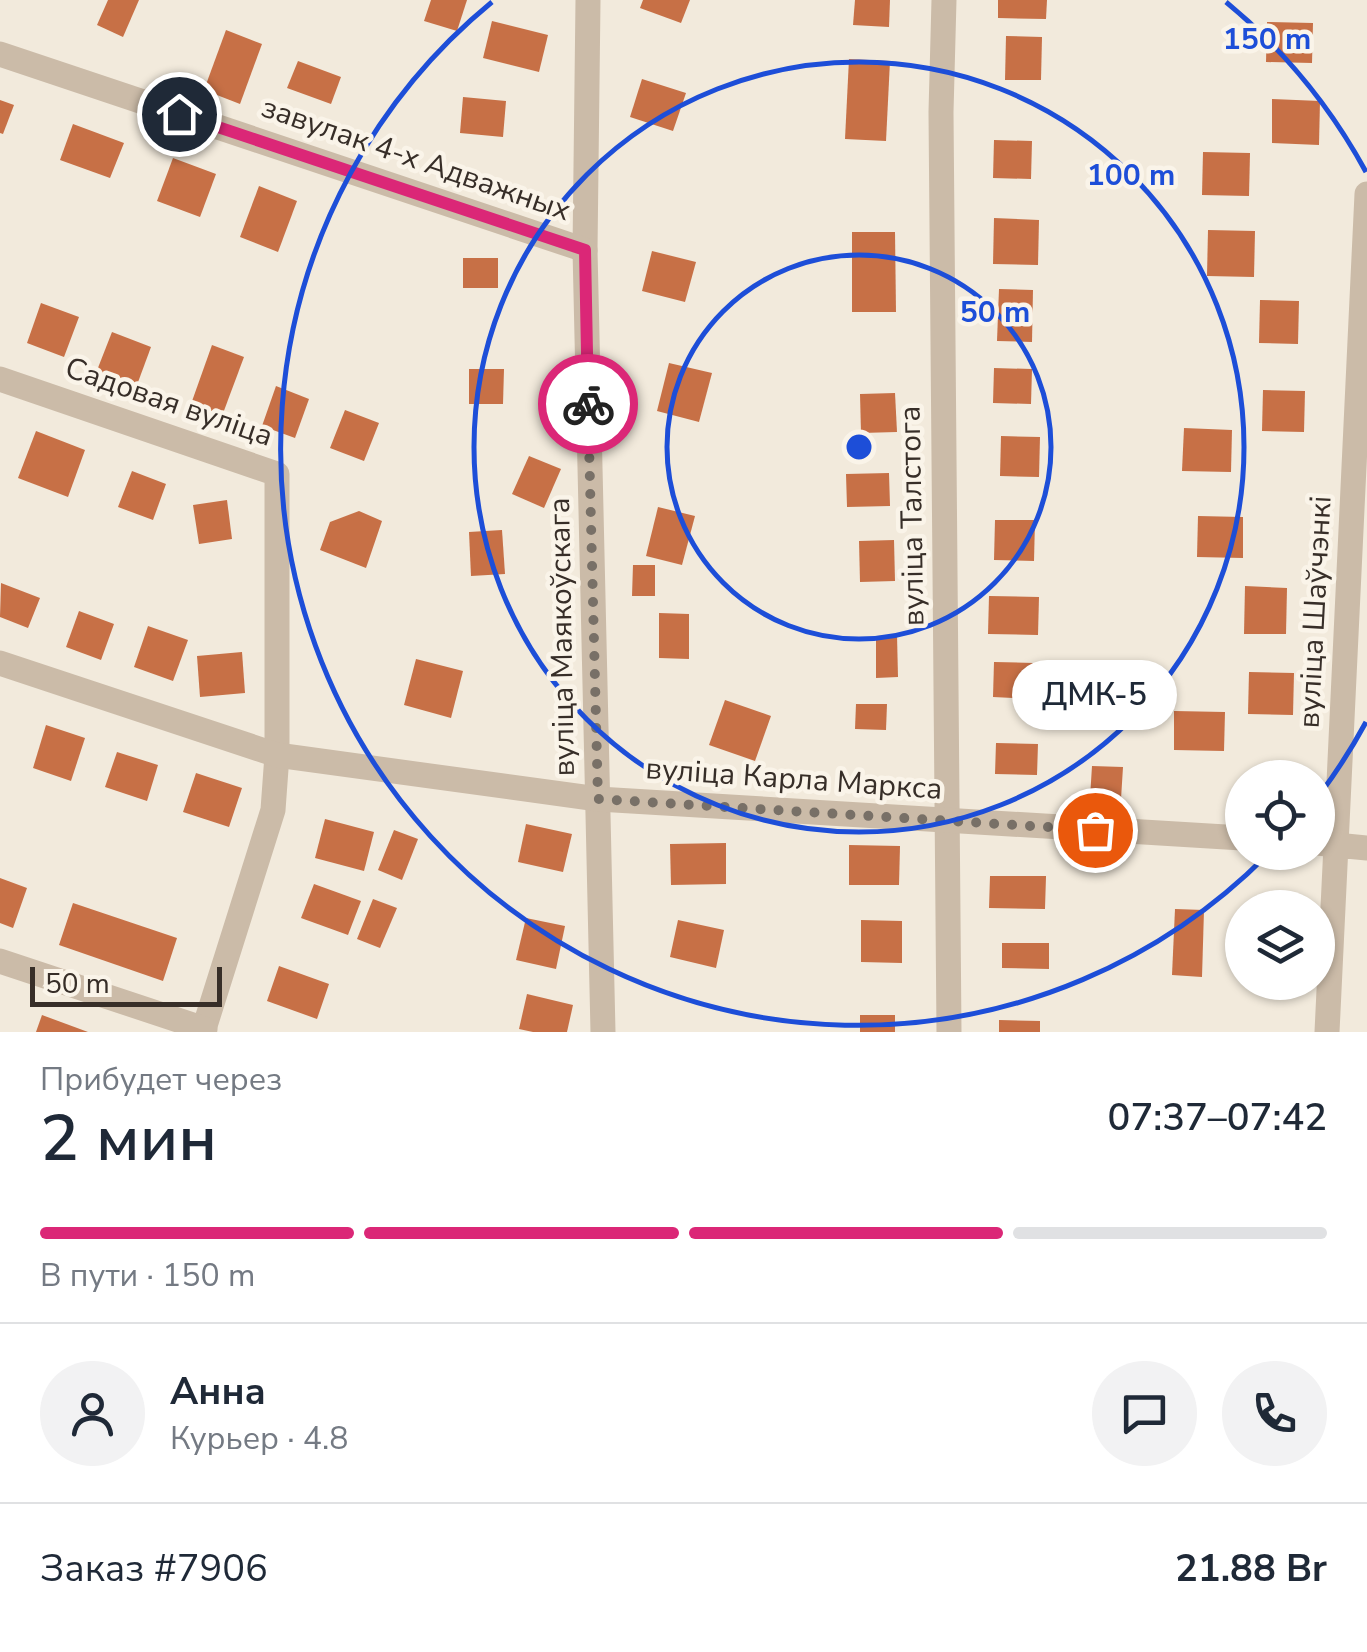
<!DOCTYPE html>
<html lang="ru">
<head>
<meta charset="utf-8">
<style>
	body { margin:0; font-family:"Nunito Sans",sans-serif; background:#f2f2f3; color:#1f2937; height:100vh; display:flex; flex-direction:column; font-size:38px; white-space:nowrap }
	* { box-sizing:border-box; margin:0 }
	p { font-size:32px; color:#747a83 }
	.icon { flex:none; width:55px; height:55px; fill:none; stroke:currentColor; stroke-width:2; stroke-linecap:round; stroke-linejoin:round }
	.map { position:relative; height:1032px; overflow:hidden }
	.details { display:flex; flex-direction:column; background:#fff; flex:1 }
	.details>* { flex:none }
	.fabs { position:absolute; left:1225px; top:760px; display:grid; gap:20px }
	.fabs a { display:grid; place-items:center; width:110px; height:110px; border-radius:50%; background:#fff; box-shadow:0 2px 8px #0004; font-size:50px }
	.scale { position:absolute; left:30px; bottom:25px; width:192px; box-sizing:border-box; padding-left:10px; border:5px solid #372e28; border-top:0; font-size:28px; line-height:35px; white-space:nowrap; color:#372e28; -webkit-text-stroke:8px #faf4e9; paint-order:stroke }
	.pin { position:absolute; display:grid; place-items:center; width:85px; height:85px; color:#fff; margin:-42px; border:5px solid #fff; border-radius:50%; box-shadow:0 2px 10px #0007 }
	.courier { position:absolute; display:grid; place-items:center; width:100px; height:100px; margin:-50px; border:8px solid #db2777; border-radius:50%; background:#fff; color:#222; box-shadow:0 2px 12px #0007 }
	.bubble { position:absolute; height:70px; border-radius:35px; background:#fff; box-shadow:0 2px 8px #0004; font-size:32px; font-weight:600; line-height:70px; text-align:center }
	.headline em { font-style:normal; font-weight:600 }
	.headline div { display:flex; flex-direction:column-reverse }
	.headline { display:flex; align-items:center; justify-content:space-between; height:170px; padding:0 40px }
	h1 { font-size:65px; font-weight:600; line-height:75px }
	.bar { display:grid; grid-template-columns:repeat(4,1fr); gap:15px 10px; align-content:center; height:120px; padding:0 40px }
	.bar i { height:12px; border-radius:8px; background:#e0e1e3 }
	.bar .selected { background:#db2777 }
	.bar p { grid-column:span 4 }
	.line { display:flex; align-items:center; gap:25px; padding:0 40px; border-top:2px solid #e0e1e3 }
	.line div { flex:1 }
	.round { display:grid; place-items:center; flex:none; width:105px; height:105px; border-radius:52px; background:#f2f2f3 }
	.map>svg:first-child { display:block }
</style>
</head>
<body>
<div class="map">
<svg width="1367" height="1032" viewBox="0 0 1367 1032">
	<rect width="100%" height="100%" fill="#f2eadc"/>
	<g fill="#c77046">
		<path d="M108,0H139L123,37L97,25Z"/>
		<path d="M431,0H467L457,31L424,21Z"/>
		<path d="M643,0H690L681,23L640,8Z"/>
		<path d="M855,0H890L889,27L853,25Z"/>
		<path d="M998,0H1047L1046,19L998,18Z"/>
		<path d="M492,21L548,35L539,72L483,58Z"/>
		<path d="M1267,22L1313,23L1312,63L1266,62Z"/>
		<path d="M226,30L262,44L240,104L204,90Z"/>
		<path d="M1006,36L1042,37L1041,80H1005Z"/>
		<path d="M849,59L890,61L886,141L845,139Z"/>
		<path d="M298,61L341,77L331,104L287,88Z"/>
		<path d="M642,79L686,93L673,131L630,117Z"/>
		<path d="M463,97L506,101L503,137L460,133Z"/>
		<path d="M1272,99L1320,101L1319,145L1272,143Z"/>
		<path d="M0,100L14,105L3,134L0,133Z"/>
		<path d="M73,124L124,143L110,178L60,160Z"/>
		<path d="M994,140L1032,141L1031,179L993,178Z"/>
		<path d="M1203,152L1250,153L1249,196L1202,195Z"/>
		<path d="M173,158L216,174L200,217L157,201Z"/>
		<path d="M259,186L297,201L278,252L240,237Z"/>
		<path d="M994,218L1039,220L1038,265L993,264Z"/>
		<path d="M1208,230L1255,231L1254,277L1207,276Z"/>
		<path d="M852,232H895L896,312H852Z"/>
		<path d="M652,251L696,262L685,302L642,291Z"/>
		<rect x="463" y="258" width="35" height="30"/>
		<path d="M999,289L1033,290L1032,342L997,341Z"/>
		<path d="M1260,300L1299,301L1298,344L1259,343Z"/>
		<path d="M41,303L79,317L64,357L27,343Z"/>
		<path d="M112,332L151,347L134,393L94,378Z"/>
		<path d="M212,345L244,357L222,416L191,404Z"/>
		<path d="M669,363L712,373L699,422L657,411Z"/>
		<path d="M994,368L1032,369L1031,404L993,403Z"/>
		<path d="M469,369H504L503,404H469Z"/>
		<path d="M276,386L309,399L295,438L262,426Z"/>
		<path d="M1263,390L1305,391L1304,432L1262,431Z"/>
		<path d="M895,393L897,432L861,433L860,394Z"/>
		<path d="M345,410L379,423L364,461L330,448Z"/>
		<path d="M1184,428L1232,430L1231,472L1182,471Z"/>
		<path d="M36,431L85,450L68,497L18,478Z"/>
		<path d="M1001,436L1040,437L1039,477L1000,476Z"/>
		<path d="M529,456L561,469L544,508L512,494Z"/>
		<path d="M132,471L166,484L153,520L118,507Z"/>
		<path d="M889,473L890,506L847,507L846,474Z"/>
		<path d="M227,500L232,539L199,544L193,505Z"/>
		<path d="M658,507L695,516L682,565L646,556Z"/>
		<path d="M359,511L382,521L366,568L320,550L330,522Z"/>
		<path d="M1198,516L1243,517V558L1197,557Z"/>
		<path d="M995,520H1035L1034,561L994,560Z"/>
		<path d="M502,530L505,574L471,576L469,532Z"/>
		<path d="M894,540L895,581L860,582L859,541Z"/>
		<path d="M633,565H655V596H632Z"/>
		<path d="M1,583L40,598L28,628L0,617Z"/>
		<path d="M1245,586L1287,588L1286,634H1244Z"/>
		<path d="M989,596L1039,597L1038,635L988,634Z"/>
		<path d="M79,611L114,624L101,660L66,647Z"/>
		<path d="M659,613L689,614V659L659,658Z"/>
		<path d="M148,626L188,640L173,681L134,667Z"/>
		<path d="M897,635L898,677L876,678V636Z"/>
		<path d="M242,652L245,693L200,697L197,656Z"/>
		<path d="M416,659L463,671L451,718L404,705Z"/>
		<path d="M994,662L1033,663L1032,699L993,697Z"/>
		<path d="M1249,672L1294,673L1293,715L1248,714Z"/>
		<path d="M725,700L771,716L755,761L709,745Z"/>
		<path d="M856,704H887L886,730L855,729Z"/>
		<path d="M1174,711L1225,712L1224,751L1174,750Z"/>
		<path d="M46,725L85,738L71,781L33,768Z"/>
		<path d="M996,743L1038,744L1037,775L995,774Z"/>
		<path d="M117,752L158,765L147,801L105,787Z"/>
		<path d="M1092,766L1123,767L1121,799L1090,798Z"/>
		<path d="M196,773L242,788L229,827L183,812Z"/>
		<path d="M325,819L374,832L364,871L315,858Z"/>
		<path d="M526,824L572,834L563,872L518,862Z"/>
		<path d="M394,830L418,839L402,880L378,870Z"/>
		<path d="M726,843V884L671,885L670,844Z"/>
		<path d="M849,845L900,846L899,885H849Z"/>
		<path d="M990,876H1046L1045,909L989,908Z"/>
		<path d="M0,878L27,888L13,928L0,923Z"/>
		<path d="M314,884L361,901L348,935L301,918Z"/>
		<path d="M373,899L397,908L380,948L357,939Z"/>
		<path d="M73,903L177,938L163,981L59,945Z"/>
		<path d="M1175,909L1204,910L1202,977L1172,975Z"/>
		<path d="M526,918L565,926L556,969L516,960Z"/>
		<path d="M678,920L724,930L716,968L670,957Z"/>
		<path d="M861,920L902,921V963L861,962Z"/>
		<path d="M1002,943H1049V969L1002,968Z"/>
		<path d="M279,966L329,984L317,1019L267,1001Z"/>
		<path d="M527,994L573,1005L567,1032H533L519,1029Z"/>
		<path d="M42,1015L88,1032H36Z"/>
		<rect x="860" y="1015" width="35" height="17"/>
		<path d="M999,1020L1040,1021V1032H999Z"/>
	</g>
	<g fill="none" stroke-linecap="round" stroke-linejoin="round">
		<g stroke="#cbbba8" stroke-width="25">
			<path d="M588,0L585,250L603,1032"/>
			<path d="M944,0L941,112L949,1032"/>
			<path d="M0,54L585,250"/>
			<path d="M0,379L277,474V755L273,810L203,1032"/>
			<path d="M0,663L277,755L598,799L1242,838"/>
			<path d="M1318,843L1336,845L1367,194"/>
			<path d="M0,961L205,1029"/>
		</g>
		<path stroke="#cbbba8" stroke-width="25" d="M1327,1032L1336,845L1367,848"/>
	</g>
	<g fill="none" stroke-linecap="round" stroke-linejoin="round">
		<path stroke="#787067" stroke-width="10" stroke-dasharray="0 18" d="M588,404L598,799L1095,830"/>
		<path stroke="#db2777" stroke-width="12" d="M179,114L585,250L588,404"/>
	</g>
	<g fill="none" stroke="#1d4ed8" stroke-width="5">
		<circle cx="859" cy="447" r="192"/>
		<circle cx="859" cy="447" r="385"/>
		<path d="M1366 722A577 577 0 0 1 1320 794M1267 855A577 577 0 1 1 492 2M1226 2A577 577 0 0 1 1366 172"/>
	</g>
	<g text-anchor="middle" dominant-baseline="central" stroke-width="9" stroke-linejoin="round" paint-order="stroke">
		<g font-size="30" fill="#372e28" stroke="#faf4e9">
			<text transform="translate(416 159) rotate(19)">завулак 4-х Адважных</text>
			<text transform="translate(169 402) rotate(19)">Садовая вуліца</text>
			<text transform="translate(912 516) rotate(-91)">вуліца Талстога</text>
			<text transform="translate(1315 612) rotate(-87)">вуліца Шаўчэнкі</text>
			<text transform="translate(562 637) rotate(-91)">вуліца Маякоўскага</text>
			<text transform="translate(794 779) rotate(4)">вуліца Карла Маркса</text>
		</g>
	</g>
	<circle cx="859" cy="447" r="15" fill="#1d4ed8" stroke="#faf4e9" stroke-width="5"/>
	<g font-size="30" text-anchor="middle" font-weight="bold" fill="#1d4ed8" stroke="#faf4e9" stroke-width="9" stroke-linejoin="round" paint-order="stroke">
		<text x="1267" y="49">150 m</text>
		<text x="1131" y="185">100 m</text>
		<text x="995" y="322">50 m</text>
	</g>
</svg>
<div class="fabs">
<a><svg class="icon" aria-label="locate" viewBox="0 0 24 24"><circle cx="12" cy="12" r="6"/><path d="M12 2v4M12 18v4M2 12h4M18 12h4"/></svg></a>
<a><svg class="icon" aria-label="layers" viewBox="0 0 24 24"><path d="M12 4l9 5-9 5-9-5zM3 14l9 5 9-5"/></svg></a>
</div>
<div class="scale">50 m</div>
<div class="pin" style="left:1095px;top:830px;background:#ea580c"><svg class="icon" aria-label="bag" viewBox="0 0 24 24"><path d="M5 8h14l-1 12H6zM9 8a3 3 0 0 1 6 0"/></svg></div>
<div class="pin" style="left:179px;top:114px;background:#1f2937"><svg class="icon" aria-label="home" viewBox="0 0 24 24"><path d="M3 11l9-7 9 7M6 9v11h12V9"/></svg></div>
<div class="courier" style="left:588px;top:404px"><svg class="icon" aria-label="bike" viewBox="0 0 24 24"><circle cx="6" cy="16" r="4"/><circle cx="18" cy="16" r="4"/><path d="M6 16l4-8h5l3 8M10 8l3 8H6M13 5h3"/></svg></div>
<div class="bubble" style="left:1012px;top:660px;width:165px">ДМК-5</div>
</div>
<section class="details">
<div class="headline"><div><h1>2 мин</h1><p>Прибудет через</p></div><em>07:37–07:42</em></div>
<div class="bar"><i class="selected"></i><i class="selected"></i><i class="selected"></i><i></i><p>В пути · 150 m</p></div>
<div class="line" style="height:180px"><a class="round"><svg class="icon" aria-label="person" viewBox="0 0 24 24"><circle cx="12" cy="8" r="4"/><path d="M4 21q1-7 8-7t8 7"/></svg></a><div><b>Анна</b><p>Курьер · 4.8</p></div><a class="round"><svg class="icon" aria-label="chat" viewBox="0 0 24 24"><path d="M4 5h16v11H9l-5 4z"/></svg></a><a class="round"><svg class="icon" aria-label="phone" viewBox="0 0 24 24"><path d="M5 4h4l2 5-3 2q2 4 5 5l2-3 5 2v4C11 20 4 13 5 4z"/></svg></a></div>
<div class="line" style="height:130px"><div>Заказ #7906</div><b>21.88 Br</b></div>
</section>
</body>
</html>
